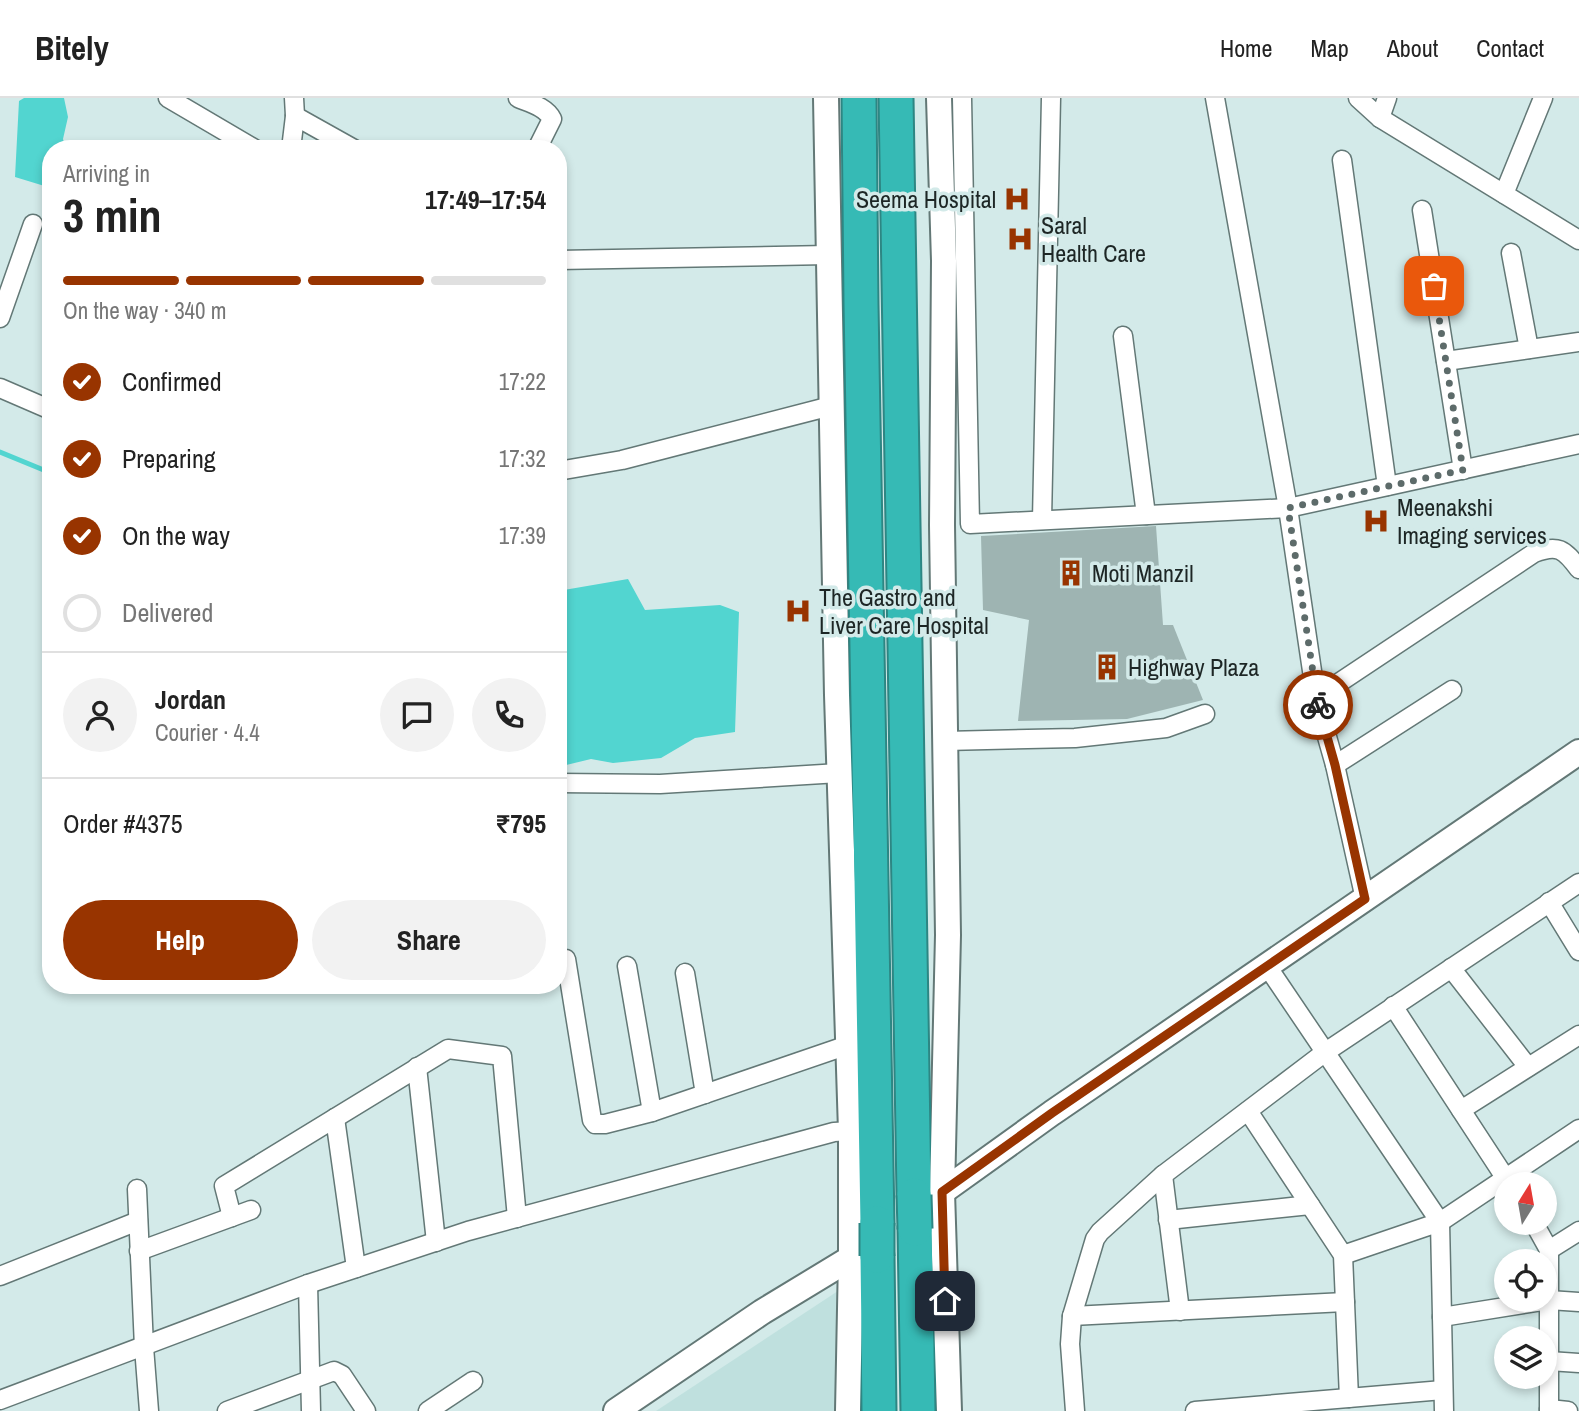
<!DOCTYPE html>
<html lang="en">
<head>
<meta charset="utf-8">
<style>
	body { margin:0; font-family:"Archivo Narrow",sans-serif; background:#f2f2f2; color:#222; height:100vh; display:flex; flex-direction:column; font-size:26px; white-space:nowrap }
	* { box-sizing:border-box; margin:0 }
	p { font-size:23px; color:#767676 }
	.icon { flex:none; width:38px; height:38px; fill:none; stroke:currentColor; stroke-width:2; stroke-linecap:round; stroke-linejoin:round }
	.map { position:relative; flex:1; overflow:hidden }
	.side { position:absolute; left:42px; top:42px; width:525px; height:854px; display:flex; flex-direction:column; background:#fff; border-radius:28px; box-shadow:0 4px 10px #0003 }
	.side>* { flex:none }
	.needle { width:46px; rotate:11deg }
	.controls { position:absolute; left:1494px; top:1074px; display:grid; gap:14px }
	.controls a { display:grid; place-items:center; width:63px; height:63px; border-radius:50%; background:#fff; box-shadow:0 4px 10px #0003; font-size:35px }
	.pin { position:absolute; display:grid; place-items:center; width:60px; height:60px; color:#fff; margin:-30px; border-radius:14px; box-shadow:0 4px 10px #0006 }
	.courier { position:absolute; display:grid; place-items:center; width:70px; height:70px; margin:-35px; border:5px solid #983400; border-radius:50%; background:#fff; color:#222; box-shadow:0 2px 9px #0007 }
	.overview em { font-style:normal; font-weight:700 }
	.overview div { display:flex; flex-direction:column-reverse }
	.overview { display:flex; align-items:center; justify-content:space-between; height:119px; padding:0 21px }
	h1 { font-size:46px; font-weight:700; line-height:52px }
	.bar { display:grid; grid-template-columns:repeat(4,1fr); gap:10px 7px; align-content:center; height:84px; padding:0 21px }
	.bar i { height:9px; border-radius:5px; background:#e0e0e0 }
	.bar .active { background:#983400 }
	.bar p { grid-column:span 4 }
	.line { display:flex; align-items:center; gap:18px; padding:0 21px; border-top:2px solid #e0e0e0 }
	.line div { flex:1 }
	.round { display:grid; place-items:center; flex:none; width:74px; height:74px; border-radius:37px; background:#f2f2f2 }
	ol { padding:0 21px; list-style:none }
	li { display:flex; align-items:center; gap:21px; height:77px }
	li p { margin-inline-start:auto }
	li .icon { padding:7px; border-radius:50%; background:#983400; color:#fff; stroke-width:4 }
	li:last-child { color:#767676 }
	li i { width:38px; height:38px; border:4px solid #e0e0e0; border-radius:50% }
	.action { display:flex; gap:14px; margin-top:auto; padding:14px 21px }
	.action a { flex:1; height:80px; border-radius:42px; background:#983400; color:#fff; font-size:28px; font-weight:700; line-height:80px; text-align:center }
	.action a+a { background:#f2f2f2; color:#222 }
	header { display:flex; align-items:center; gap:42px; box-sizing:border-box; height:98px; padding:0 35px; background:#fff; border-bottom:2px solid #e0e0e0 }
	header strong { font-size:33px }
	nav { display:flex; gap:38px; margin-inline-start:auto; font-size:24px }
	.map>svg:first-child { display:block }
</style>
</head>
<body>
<header>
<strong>Bitely</strong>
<nav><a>Home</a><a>Map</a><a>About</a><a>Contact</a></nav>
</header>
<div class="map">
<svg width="1579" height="1313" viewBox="0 0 1579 1313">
	<rect width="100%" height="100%" fill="#d3eae9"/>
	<path fill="#bfe0de" d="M841,1191V1313H656Z"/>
	<g fill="#52d5d0">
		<path d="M24,0H64L68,19L63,41L66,51H51V90L15,79L19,3Z"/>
		<path d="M628,481L645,512L720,507L739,514L735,634L695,640L661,660L613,665L591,661L558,669V493Z"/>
	</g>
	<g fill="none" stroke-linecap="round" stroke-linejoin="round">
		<path stroke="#52d5d0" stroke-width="5" d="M0,354L51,375"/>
	</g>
	<path fill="#9eb4b2" d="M1156,428L1163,527H1173L1203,602L1127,621L1018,623L1029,522L983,512L981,438Z"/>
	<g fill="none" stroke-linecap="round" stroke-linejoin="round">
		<g stroke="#637876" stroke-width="21">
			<g id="street">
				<path d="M168,0L255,51"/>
				<path d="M518,0C530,5 546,9 552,21L537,51"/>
				<path d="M962,0L970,426L1288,410L1579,346"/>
				<path d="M1215,0L1288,410L1316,600L1335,667L1365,801"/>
				<path d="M1358,0L1380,20L1579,142"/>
				<path d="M295,18L354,51"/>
				<path d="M1380,20L1387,0"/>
				<path d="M291,51L295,18L294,0"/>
				<path d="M1342,62L1387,388"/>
				<path d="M1504,96L1543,0"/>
				<path d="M1422,112L1463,372"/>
				<path d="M1511,155L1529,251"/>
				<path d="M558,162L828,157"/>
				<path d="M0,220L33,126"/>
				<path d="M1123,238L1146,417"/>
				<path d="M1446,263L1579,244"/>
				<path d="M0,290L51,312"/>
				<path d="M558,373L622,362L831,308"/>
				<path d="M1042,422L1051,0"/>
				<path d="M1316,600L1534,455C1558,446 1564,451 1579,471"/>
				<path d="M945,643L1075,640L1166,630L1205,616"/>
				<path d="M1335,667L1452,592"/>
				<path d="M558,685L660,686L839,675"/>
				<path d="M1549,804L1579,853"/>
				<path d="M566,861L592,1022L595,1026H605L652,1014L848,947"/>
				<path d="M627,868L652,1014"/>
				<path d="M1267,868L1440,1124L1579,1031"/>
				<path d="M1451,870L1528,969"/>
				<path d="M685,875L705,996"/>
				<path d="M1393,908L1510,1087"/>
				<path d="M417,969L436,1144"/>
				<path d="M1461,1012L1579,937"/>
				<path d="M1248,1013L1343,1157L1349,1300"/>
				<path d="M335,1020L356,1170"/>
				<path d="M1163,1077L1180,1213"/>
				<path d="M137,1091L144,1249L149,1313"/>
				<path d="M232,1119L224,1088L448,951L502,958L517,1120"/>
				<path d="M1168,1122L1310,1107"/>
				<path d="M1534,1125L1549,1152L1579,1133"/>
				<path d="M139,1153L251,1112"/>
				<path d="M1343,1157L1440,1124L1444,1313"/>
				<path d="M0,1178L138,1123"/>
				<path d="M308,1186L311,1313"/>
				<path d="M1072,1218L1345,1204"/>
				<path d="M1442,1219L1549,1202L1579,1204"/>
				<path d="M1549,1263L1579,1265"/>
				<path d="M0,1302L308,1186L468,1133L834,1034L851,1033"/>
				<path d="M1549,1311L1568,1313"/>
				<path d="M227,1313L334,1273L342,1277L366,1313"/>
				<path d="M428,1313L473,1283"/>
				<path d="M1075,1313L1070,1246L1072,1218L1095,1141L1100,1134L1163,1077L1324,955L1579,785"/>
				<path d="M1195,1313L1443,1292"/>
				<path d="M1549,1313V1152"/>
			</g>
		</g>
		<g stroke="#637876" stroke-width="28">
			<g id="secondary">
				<path d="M826,0L837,597L851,1033V1160L848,1313"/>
				<path d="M939,0L944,163L942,427L948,837L942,1094L949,1313"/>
				<path d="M942,1094L1052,1015L1579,654"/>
				<path d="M616,1313L762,1214L851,1160"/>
			</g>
		</g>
		<g stroke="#2d8683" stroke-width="37">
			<g id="highway">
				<path d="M859,0L861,206L877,1125"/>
				<path d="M896,0L914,1097"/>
				<path d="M915,1131L918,1313"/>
				<path d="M877,1158L879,1313"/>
			</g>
		</g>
		<use href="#street" stroke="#fff" stroke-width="18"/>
		<use href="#secondary" stroke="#fff" stroke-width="24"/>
		<use href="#highway" stroke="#36bab5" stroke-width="33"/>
		<g stroke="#2d8683" stroke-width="37" stroke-linecap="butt">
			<g id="highway-bridge">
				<path d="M914,1097L915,1131"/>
				<path d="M877,1125V1158"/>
			</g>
		</g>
		<use href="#highway-bridge" stroke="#36bab5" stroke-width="33"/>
	</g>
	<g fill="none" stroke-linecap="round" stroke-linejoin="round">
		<path stroke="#5d6b6a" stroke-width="7" stroke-dasharray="0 12.6" d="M1318,607L1288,410L1463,372L1434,188"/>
		<path stroke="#983400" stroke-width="9" d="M945,1203L942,1094L1052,1015L1365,801L1335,667L1318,607"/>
	</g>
	<defs>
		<g id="hospital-bare" transform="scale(2.1)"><path d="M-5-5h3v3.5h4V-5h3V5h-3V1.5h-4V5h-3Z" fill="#983400" stroke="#d3eae9" stroke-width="2.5" paint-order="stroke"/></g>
		<g id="building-bare" transform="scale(2.1)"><path d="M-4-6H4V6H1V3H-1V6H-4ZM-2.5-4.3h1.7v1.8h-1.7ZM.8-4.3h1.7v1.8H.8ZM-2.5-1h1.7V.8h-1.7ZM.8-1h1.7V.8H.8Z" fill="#983400" stroke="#d3eae9" stroke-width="2.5" paint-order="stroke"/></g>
	</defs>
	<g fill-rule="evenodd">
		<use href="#hospital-bare" x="1017" y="101"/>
		<use href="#hospital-bare" x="1020" y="141"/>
		<use href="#hospital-bare" x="1376" y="423"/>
		<use href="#building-bare" x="1071" y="475"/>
		<use href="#hospital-bare" x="798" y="513"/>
		<use href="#building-bare" x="1107" y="569"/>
	</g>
	<g text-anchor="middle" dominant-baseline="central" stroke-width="7" stroke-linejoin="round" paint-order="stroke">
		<g font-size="24" fill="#1d2625" stroke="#d3eae9" text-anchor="start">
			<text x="996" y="101" text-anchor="end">Seema Hospital</text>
			<text x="1041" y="127">Saral<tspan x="1041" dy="28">Health Care</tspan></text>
			<text x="1397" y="409">Meenakshi<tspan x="1397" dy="28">Imaging services</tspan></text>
			<text x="1092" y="475">Moti Manzil</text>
			<text x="819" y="499">The Gastro and<tspan x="819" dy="28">Liver Care Hospital</tspan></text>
			<text x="1128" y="569">Highway Plaza</text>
		</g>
	</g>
</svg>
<div class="controls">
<a><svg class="needle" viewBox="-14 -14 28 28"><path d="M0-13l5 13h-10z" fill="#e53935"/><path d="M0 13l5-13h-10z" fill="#767676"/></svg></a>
<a><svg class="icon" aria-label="locate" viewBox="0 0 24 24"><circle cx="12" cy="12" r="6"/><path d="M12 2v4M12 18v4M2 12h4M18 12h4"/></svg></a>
<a><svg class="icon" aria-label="layers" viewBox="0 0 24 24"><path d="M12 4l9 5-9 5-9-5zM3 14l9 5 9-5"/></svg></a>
</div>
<div class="pin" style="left:1434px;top:188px;background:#ea580c"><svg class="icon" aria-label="bag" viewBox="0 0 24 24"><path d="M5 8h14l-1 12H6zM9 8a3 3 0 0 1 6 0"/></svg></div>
<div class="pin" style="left:945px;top:1203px;background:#1f2937"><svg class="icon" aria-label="home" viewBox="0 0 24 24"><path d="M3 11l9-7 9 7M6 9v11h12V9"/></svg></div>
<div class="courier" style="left:1318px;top:607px"><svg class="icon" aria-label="bike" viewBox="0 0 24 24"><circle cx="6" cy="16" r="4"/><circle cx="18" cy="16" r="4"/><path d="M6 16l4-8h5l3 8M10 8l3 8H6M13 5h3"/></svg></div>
<section class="side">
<div class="overview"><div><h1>3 min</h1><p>Arriving in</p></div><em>17:49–17:54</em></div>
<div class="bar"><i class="active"></i><i class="active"></i><i class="active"></i><i></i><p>On the way · 340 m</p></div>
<ol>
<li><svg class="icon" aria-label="check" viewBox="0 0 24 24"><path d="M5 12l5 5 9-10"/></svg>Confirmed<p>17:22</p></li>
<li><svg class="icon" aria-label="check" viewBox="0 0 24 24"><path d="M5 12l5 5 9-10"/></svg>Preparing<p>17:32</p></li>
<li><svg class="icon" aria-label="check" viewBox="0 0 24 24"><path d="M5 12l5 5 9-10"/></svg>On the way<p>17:39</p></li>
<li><i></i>Delivered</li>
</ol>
<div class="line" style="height:126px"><a class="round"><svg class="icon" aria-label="person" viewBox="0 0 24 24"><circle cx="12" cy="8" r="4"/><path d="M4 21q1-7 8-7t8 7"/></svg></a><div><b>Jordan</b><p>Courier · 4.4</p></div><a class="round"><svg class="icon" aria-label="chat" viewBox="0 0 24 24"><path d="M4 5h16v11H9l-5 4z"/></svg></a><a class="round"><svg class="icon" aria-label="phone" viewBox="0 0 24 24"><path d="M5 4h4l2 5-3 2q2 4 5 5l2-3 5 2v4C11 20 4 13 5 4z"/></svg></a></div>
<div class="line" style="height:91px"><div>Order #4375</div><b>₹795</b></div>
<div class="action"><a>Help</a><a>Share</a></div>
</section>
</div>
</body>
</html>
